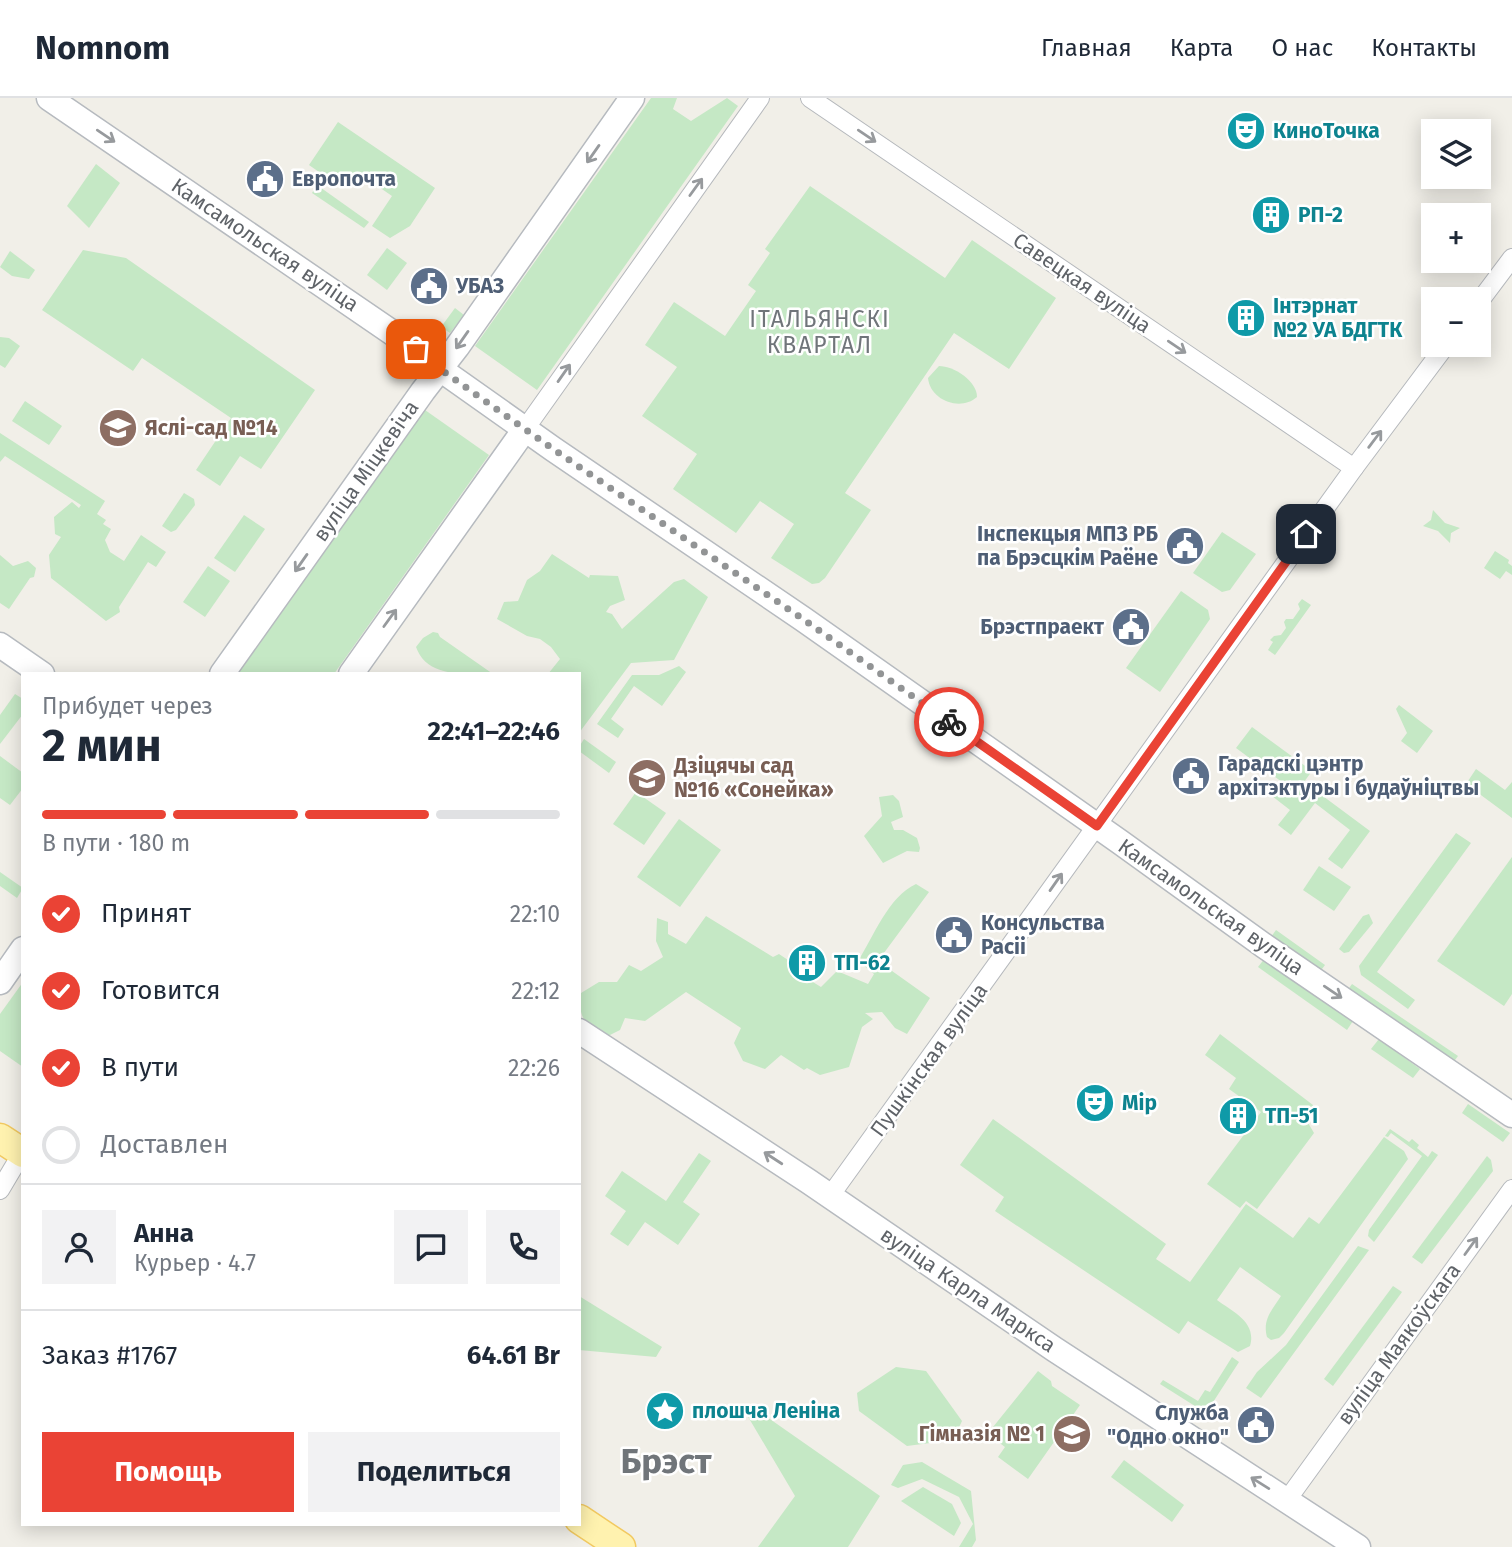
<!DOCTYPE html>
<html lang="ru">
<head>
<meta charset="utf-8">
<style>
	body { margin:0; font-family:"Fira Sans",sans-serif; background:#f2f2f3; color:#1f2937; height:100vh; display:flex; flex-direction:column; font-size:26px; white-space:nowrap }
	* { box-sizing:border-box; margin:0 }
	p { font-size:23px; color:#747a83 }
	.icon { flex:none; width:38px; height:38px; fill:none; stroke:currentColor; stroke-width:2; stroke-linecap:round; stroke-linejoin:round }
	.map { position:relative; flex:1; overflow:hidden }
	.side { position:absolute; left:21px; top:574px; width:560px; height:854px; display:flex; flex-direction:column; background:#fff; border-radius:0px; box-shadow:0 4px 18px #0003 }
	.side>* { flex:none }
	.fabs { position:absolute; left:1421px; top:21px; display:grid; gap:14px }
	.fabs a { display:grid; place-items:center; width:70px; height:70px; border-radius:0px; background:#fff; box-shadow:0 4px 18px #0003; font-size:35px }
	.pin { position:absolute; display:grid; place-items:center; width:60px; height:60px; color:#fff; margin:-30px; border-radius:14px; box-shadow:0 4px 10px #0006 }
	.courier { position:absolute; display:grid; place-items:center; width:70px; height:70px; margin:-35px; border:5px solid #ea4335; border-radius:50%; background:#fff; color:#222; box-shadow:0 2px 9px #0007 }
	.summary em { font-style:normal; font-weight:700 }
	.summary div { display:flex; flex-direction:column-reverse }
	.summary { display:flex; align-items:center; justify-content:space-between; height:119px; padding:0 21px }
	h1 { font-size:46px; font-weight:700; line-height:52px }
	.bar { display:grid; grid-template-columns:repeat(4,1fr); gap:10px 7px; align-content:center; height:84px; padding:0 21px }
	.bar i { height:9px; border-radius:5px; background:#e0e1e3 }
	.bar .selected { background:#ea4335 }
	.bar p { grid-column:span 4 }
	.line { display:flex; align-items:center; gap:18px; padding:0 21px; border-top:2px solid #e0e1e3 }
	.line div { flex:1 }
	.round { display:grid; place-items:center; flex:none; width:74px; height:74px; border-radius:0px; background:#f2f2f3 }
	ol { padding:0 21px; list-style:none }
	li { display:flex; align-items:center; gap:21px; height:77px }
	li p { margin-inline-start:auto }
	li .icon { padding:7px; border-radius:50%; background:#ea4335; color:#fff; stroke-width:4 }
	li:last-child { color:#747a83 }
	li i { width:38px; height:38px; border:4px solid #e0e1e3; border-radius:50% }
	.action { display:flex; gap:14px; margin-top:auto; padding:14px 21px }
	.action a { flex:1; height:80px; border-radius:0px; background:#ea4335; color:#fff; font-size:28px; font-weight:700; line-height:80px; text-align:center }
	.action a+a { background:#f2f2f3; color:#1f2937 }
	header { display:flex; align-items:center; gap:42px; box-sizing:border-box; height:98px; padding:0 35px; background:#fff; border-bottom:2px solid #e0e1e3 }
	header strong { font-size:33px }
	nav { display:flex; gap:38px; margin-inline-start:auto; font-size:24px }
	.map>svg:first-child { display:block }
</style>
</head>
<body>
<header>
<strong>Nomnom</strong>
<nav><a>Главная</a><a>Карта</a><a>О нас</a><a>Контакты</a></nav>
</header>
<div class="map">
<svg width="1512" height="1449" viewBox="0 0 1512 1449">
	<rect width="100%" height="100%" fill="#f1efe8"/>
	<g fill="#c5e8c5">
		<path d="M651,0H677L673,11L691,23L727,0L738,8L537,292L475,248Z"/>
		<path d="M338,24L435,90L410,128L390,140L372,128L392,98L363,78L342,90L309,67Z"/>
		<path d="M96,66L120,85L89,130L67,108Z"/>
		<path d="M317,87L369,124L364,130L312,95Z"/>
		<path d="M810,88L945,180L972,142L1056,200L1009,271L954,235L845,395L871,412L825,480L819,485L812,486L771,460L794,426L760,403L736,435L673,391L697,356L642,318L677,269L645,247L674,204L725,238L756,193L748,187L770,155L765,151Z"/>
		<path d="M387,150L407,165L387,192L367,177Z"/>
		<path d="M83,152L126,160L315,292L261,371L240,358L220,388L196,372L231,320L142,260L133,273L42,212Z"/>
		<path d="M10,153L35,172L29,181L12,178L0,169Z"/>
		<path d="M455,210L464,217L450,235L441,229Z"/>
		<path d="M0,239L9,240L20,248L5,270L0,267Z"/>
		<path d="M939,268C954,268 977,283 977,299C960,314 930,302 928,280Z"/>
		<path d="M25,303L62,328L49,347L12,323Z"/>
		<path d="M425,312L489,357L334,576H238Z"/>
		<path d="M0,335L105,403L97,416L106,422L103,426L111,431L105,442L110,454L124,463L141,437L166,454L156,469L148,464L119,509L120,514L106,523L51,480L49,457L61,439L55,436L54,419L72,404L79,410L81,407L5,358L0,364Z"/>
		<path d="M184,395L194,401L195,407L176,432L171,434L162,428Z"/>
		<path d="M1433,412L1445,425L1460,430L1451,435L1450,445L1438,433L1423,428L1431,422Z"/>
		<path d="M244,417L265,431L235,474L214,460Z"/>
		<path d="M1222,434L1256,456L1230,492L1222,494L1193,475Z"/>
		<path d="M1495,453L1509,462L1508,465L1512,468V477L1506,473L1500,481L1484,470Z"/>
		<path d="M552,456L589,480L590,477L618,478L625,502L610,508L606,514L612,516L622,531L674,484L684,481L708,499L674,562L631,565L579,635V576H548L560,561L551,549L540,541L527,538L497,521L504,504L518,503L527,482L540,473Z"/>
		<path d="M0,457L13,468L28,463L36,470L34,479L30,480L9,511L0,505Z"/>
		<path d="M208,468L230,483L205,519L183,504Z"/>
		<path d="M1181,493L1208,512L1210,521L1160,594L1126,570Z"/>
		<path d="M1302,501L1311,507L1275,557L1268,552L1273,544L1270,542L1274,538L1281,537L1286,530L1284,524L1286,521H1293L1300,511L1298,506Z"/>
		<path d="M433,534L438,535L440,539L493,576C465,576 427,580 416,549L423,540Z"/>
		<path d="M679,568L686,574L662,608L634,588L611,621L624,631L618,640L597,626L632,577H659Z"/>
		<path d="M15,596L23,601V616L0,646V617Z"/>
		<path d="M1399,607L1433,633L1417,655L1401,643L1407,635L1396,611Z"/>
		<path d="M1252,629L1312,673L1304,684L1370,733L1342,771L1328,761L1350,732L1315,705L1291,737L1278,727L1290,712L1272,698L1282,684L1236,650Z"/>
		<path d="M584,641L616,664L609,675L579,653V649Z"/>
		<path d="M0,658L23,675V690L10,707L0,700Z"/>
		<path d="M1476,671L1505,692L1512,684V720L1466,686Z"/>
		<path d="M636,694L666,715L644,747L613,726Z"/>
		<path d="M893,697L899,703L903,719L891,724L894,732H903L917,740L920,750L919,754L907,753L883,765L864,738L882,718L879,699Z"/>
		<path d="M679,721L721,752L680,809L637,779Z"/>
		<path d="M1456,735L1471,745L1377,874L1415,902L1408,911L1361,877L1359,868Z"/>
		<path d="M1512,759V896L1504,908L1437,863Z"/>
		<path d="M1319,768L1351,789L1334,813L1303,792Z"/>
		<path d="M0,774L23,790L17,800L0,788Z"/>
		<path d="M916,786L929,794L878,863L930,900L907,936L895,930L882,914L865,915L873,921L862,929L849,969L820,977L807,970L804,972L781,957L765,971L743,963L734,945L741,930L686,894L645,923L625,920L620,932L608,938C585,924 578,924 581,895L599,884H617L629,867L641,873L663,859L656,843L657,820L668,824V836L686,846L706,818L773,859L779,856L788,862L790,870L821,889L837,873L868,886L874,876L858,863C874,838 888,799 916,786Z"/>
		<path d="M1369,816L1373,825L1349,854L1344,855L1339,851L1363,818Z"/>
		<path d="M1276,832L1325,867L1319,875L1271,839Z"/>
		<path d="M1265,860L1353,923L1347,932L1258,869Z"/>
		<path d="M23,884V969L0,953V916Z"/>
		<path d="M1352,886L1458,958L1452,966L1347,893Z"/>
		<path d="M1220,936L1313,1007L1307,1023L1314,1035L1257,1111L1246,1103L1240,1110L1207,1086L1261,1014L1229,991L1236,980L1205,957Z"/>
		<path d="M1379,941L1420,971L1413,980L1371,951Z"/>
		<path d="M1468,1006L1510,1035L1503,1044L1462,1015Z"/>
		<path d="M993,1021L1166,1146L1156,1161L1190,1184L1246,1106L1293,1140L1309,1119L1319,1126L1384,1039L1404,1053L1408,1061L1284,1235L1279,1240L1271,1242L1267,1239C1262,1221 1273,1211 1281,1198L1240,1169L1217,1202C1233,1214 1257,1224 1250,1248L1238,1254L1188,1223L1179,1236L995,1113L1004,1099L960,1067Z"/>
		<path d="M1390,1031L1409,1044L1412,1041L1419,1047L1417,1050L1428,1059L1432,1053L1438,1057L1374,1144L1368,1138L1369,1132L1422,1058L1391,1035L1388,1039L1385,1038Z"/>
		<path d="M699,1055L711,1063L683,1104L700,1116L678,1147L645,1124L628,1148L610,1136L626,1113L605,1098L622,1073L666,1103Z"/>
		<path d="M1487,1058L1491,1062L1493,1073L1422,1166L1412,1159Z"/>
		<path d="M1358,1148L1369,1152L1261,1300L1246,1290L1257,1274L1286,1247Z"/>
		<path d="M1393,1188L1402,1194L1333,1288L1324,1281Z"/>
		<path d="M579,1198L662,1249L656,1259L579,1252Z"/>
		<path d="M1232,1259L1239,1264L1206,1315L1160,1286L1163,1282L1198,1303L1205,1292L1210,1294Z"/>
		<path d="M896,1269L926,1273L962,1323L953,1342L907,1348L859,1313L857,1295Z"/>
		<path d="M1038,1273L1051,1283L1052,1288L1080,1307L1028,1381L998,1359L1005,1349L993,1340V1329Z"/>
		<path d="M754,1310L880,1398L848,1449H758L795,1398L747,1317Z"/>
		<path d="M1124,1362L1184,1407L1172,1424L1111,1379Z"/>
		<path d="M922,1364L971,1393L976,1442L972,1449H959L973,1426L959,1399L922,1381L898,1390L891,1387L903,1367Z"/>
		<path d="M923,1389L952,1406L961,1425L954,1438L901,1403Z"/>
	</g>
	<g fill="none" stroke-linecap="round" stroke-linejoin="round">
		<g stroke="#b5b8bc" stroke-width="20">
			<g id="minor">
				<path d="M810,0L1354,370"/>
				<path d="M1479,204L1512,160"/>
				<path d="M525,331L760,0"/>
				<path d="M0,1092L22,1055"/>
				<path d="M830,1098L1354,370L1446,247"/>
				<path d="M1287,1402L1512,1091"/>
			</g>
		</g>
		<g stroke="#b6babf" stroke-width="27">
			<g id="secondary">
				<path d="M49,0L416,251L440,271L553,351L803,521L1120,744L1263,847L1512,1017"/>
				<path d="M0,547L42,576"/>
				<path d="M222,576L423,293L457,249L632,0"/>
				<path d="M351,576L525,331"/>
				<path d="M0,884L23,851"/>
				<path d="M579,933L808,1083L1054,1251L1358,1449"/>
			</g>
		</g>
		<g stroke="#f2c960" stroke-width="31">
			<g id="primary">
				<path d="M0,1040L23,1055"/>
				<path d="M579,1421L621,1449"/>
			</g>
		</g>
		<use href="#minor" stroke="#fff" stroke-width="18"/>
		<use href="#secondary" stroke="#fff" stroke-width="24"/>
		<use href="#primary" stroke="#fff2af" stroke-width="28"/>
	</g>
	<defs><path id="oneway-shaft" d="M-6 0H5M1.5-3L5.5 0L1.5 3" fill="none" stroke-width="1.6" stroke-linecap="round" stroke-linejoin="round" transform="scale(1.75)"/></defs>
	<g stroke="#979a9d">
		<use href="#oneway-shaft" transform="translate(106 38) rotate(34)"/>
		<use href="#oneway-shaft" transform="translate(867 38) rotate(34)"/>
		<use href="#oneway-shaft" transform="translate(593 56) rotate(125)"/>
		<use href="#oneway-shaft" transform="translate(696 89) rotate(-54)"/>
		<use href="#oneway-shaft" transform="translate(462 242) rotate(125)"/>
		<use href="#oneway-shaft" transform="translate(1177 249) rotate(34)"/>
		<use href="#oneway-shaft" transform="translate(564 275) rotate(-55)"/>
		<use href="#oneway-shaft" transform="translate(1375 341) rotate(-53)"/>
		<use href="#oneway-shaft" transform="translate(301 465) rotate(125)"/>
		<use href="#oneway-shaft" transform="translate(390 520) rotate(-54)"/>
		<use href="#oneway-shaft" transform="translate(1056 784) rotate(-55)"/>
		<use href="#oneway-shaft" transform="translate(1333 894) rotate(34)"/>
		<use href="#oneway-shaft" transform="translate(773 1060) rotate(-147)"/>
		<use href="#oneway-shaft" transform="translate(1471 1148) rotate(-54)"/>
		<use href="#oneway-shaft" transform="translate(1260 1385) rotate(-148)"/>
	</g>
	<g fill="none" stroke-linecap="round" stroke-linejoin="round">
		<path stroke="#929495" stroke-width="7" stroke-dasharray="0 12.6" d="M416,251L440,271L553,351L803,521L949,624"/>
		<path stroke="#ea4335" stroke-width="9" d="M949,624L1097,728L1306,436"/>
	</g>
	<defs>
		<g id="theatre-disc" transform="scale(2.0125)"><circle r="9.5" fill="#0f9aa8" stroke="#fff"/><path d="M-5-5.5Q0-4 5-5.5V0Q5 5 0 6Q-5 5-5 0ZM-3.3-2.5H-1v1.5H-3.3ZM1-2.5H3.3v1.5H1ZM-2.8 1Q0 5.5 2.8 1Z" fill="#fff"/></g>
		<g id="civic-disc" transform="scale(2.0125)"><circle r="9.5" fill="#5c6f8a" stroke="#fff"/><path d="M-.6-6.5H3V-4.5H.6V-3L4-1V1h2V6H-6V1h2V-1L-.6-3ZM-1.2 2.5V6h2.4V2.5Z" fill="#fff"/></g>
		<g id="building-disc" transform="scale(2.0125)"><circle r="9.5" fill="#0f9aa8" stroke="#fff"/><path d="M-4-6H4V6H1V3H-1V6H-4ZM-2.5-4.3h1.7v1.8h-1.7ZM.8-4.3h1.7v1.8H.8ZM-2.5-1h1.7V.8h-1.7ZM.8-1h1.7V.8H.8Z" fill="#fff"/></g>
		<g id="school-disc" transform="scale(2.0125)"><circle r="9.5" fill="#8d6e63" stroke="#fff"/><path d="M0-5L7-2L0 1L-7-2ZM-4 1L0 2.5L4 1V4Q0 6-4 4Z" fill="#fff"/></g>
		<g id="sight-disc" transform="scale(2.0125)"><circle r="9.5" fill="#0f9aa8" stroke="#fff"/><path d="M0-6L1.8-2.2L6-1.7L2.9 1.2L3.7 5.4L0 3.3L-3.7 5.4L-2.9 1.2L-6-1.7L-1.8-2.2Z" fill="#fff"/></g>
	</defs>
	<g fill-rule="evenodd">
		<use href="#theatre-disc" x="1246" y="33"/>
		<use href="#civic-disc" x="265" y="81"/>
		<use href="#building-disc" x="1271" y="117"/>
		<use href="#civic-disc" x="429" y="188"/>
		<use href="#building-disc" x="1246" y="220"/>
		<use href="#school-disc" x="118" y="330"/>
		<use href="#civic-disc" x="1185" y="448"/>
		<use href="#civic-disc" x="1131" y="529"/>
		<use href="#civic-disc" x="1191" y="678"/>
		<use href="#school-disc" x="647" y="680"/>
		<use href="#civic-disc" x="954" y="837"/>
		<use href="#building-disc" x="807" y="865"/>
		<use href="#theatre-disc" x="1095" y="1005"/>
		<use href="#building-disc" x="1238" y="1018"/>
		<use href="#sight-disc" x="665" y="1313"/>
		<use href="#civic-disc" x="1256" y="1327"/>
		<use href="#school-disc" x="1072" y="1336"/>
	</g>
	<g text-anchor="middle" dominant-baseline="central" stroke-width="5" stroke-linejoin="round" paint-order="stroke">
		<g font-size="21" font-weight="bold" fill="#0d838f" stroke="#fff" text-anchor="start">
			<text x="1273" y="33">КиноТочка</text>
			<text x="1298" y="117">РП-2</text>
			<text x="1273" y="208">Інтэрнат<tspan x="1273" dy="24">№2 УА БДГТК</tspan></text>
			<text x="834" y="865">ТП-62</text>
			<text x="1122" y="1005">Мір</text>
			<text x="1265" y="1018">ТП-51</text>
			<text x="692" y="1313">плошча Леніна</text>
		</g>
		<g font-size="21" font-weight="bold" fill="#4e5e75" stroke="#fff" text-anchor="start">
			<text x="292" y="81">Европочта</text>
			<text x="456" y="188">УБАЗ</text>
			<text x="1158" y="436" text-anchor="end">Інспекцыя МПЗ РБ<tspan x="1158" dy="24">па Брэсцкім Раёне</tspan></text>
			<text x="1104" y="529" text-anchor="end">Брэстпраект</text>
			<text x="1218" y="666">Гарадскі цэнтр<tspan x="1218" dy="24">архітэктуры і будаўніцтвы</tspan></text>
			<text x="981" y="825">Консульства<tspan x="981" dy="24">Расіі</tspan></text>
			<text x="1229" y="1315" text-anchor="end">Служба<tspan x="1229" dy="24">"Одно окно"</tspan></text>
		</g>
		<g font-size="21" fill="#5f6368" stroke="#fff">
			<text transform="translate(265 147) rotate(34)">Камсамольская вуліца</text>
			<text transform="translate(1082 185) rotate(34)">Савецкая вуліца</text>
			<text transform="translate(366 373) rotate(-55)">вуліца Міцкевіча</text>
			<text transform="translate(1211 809) rotate(35)">Камсамольская вуліца</text>
			<text transform="translate(929 962) rotate(-54)">Пушкінская вуліца</text>
			<text transform="translate(968 1192) rotate(34)">вуліца Карла Маркса</text>
			<text transform="translate(1399 1246) rotate(-54)">вуліца Маякоўскага</text>
		</g>
		<g font-size="21" font-weight="bold" fill="#785e54" stroke="#fff" text-anchor="start">
			<text x="145" y="330">Яслі-сад №14</text>
			<text x="674" y="668">Дзіцячы сад<tspan x="674" dy="24">№16 «Сонейка»</tspan></text>
			<text x="1045" y="1336" text-anchor="end">Гімназія № 1</text>
		</g>
		<g font-size="23" letter-spacing="2" fill="#70757a" stroke="#fff">
			<text x="820" y="221">ІТАЛЬЯНСКІ<tspan x="820" dy="26">КВАРТАЛ</tspan></text>
		</g>
		<g font-size="35" font-weight="bold" fill="#70757a" stroke="#fff">
			<text x="666" y="1363">Брэст</text>
		</g>
	</g>
</svg>
<div class="fabs">
<a><svg class="icon" aria-label="layers" viewBox="0 0 24 24"><path d="M12 4l9 5-9 5-9-5zM3 14l9 5 9-5"/></svg></a>
<a>+</a>
<a>−</a>
</div>
<div class="pin" style="left:416px;top:251px;background:#ea580c"><svg class="icon" aria-label="bag" viewBox="0 0 24 24"><path d="M5 8h14l-1 12H6zM9 8a3 3 0 0 1 6 0"/></svg></div>
<div class="pin" style="left:1306px;top:436px;background:#1f2937"><svg class="icon" aria-label="home" viewBox="0 0 24 24"><path d="M3 11l9-7 9 7M6 9v11h12V9"/></svg></div>
<div class="courier" style="left:949px;top:624px"><svg class="icon" aria-label="bike" viewBox="0 0 24 24"><circle cx="6" cy="16" r="4"/><circle cx="18" cy="16" r="4"/><path d="M6 16l4-8h5l3 8M10 8l3 8H6M13 5h3"/></svg></div>
<section class="side">
<div class="summary"><div><h1>2 мин</h1><p>Прибудет через</p></div><em>22:41–22:46</em></div>
<div class="bar"><i class="selected"></i><i class="selected"></i><i class="selected"></i><i></i><p>В пути · 180 m</p></div>
<ol>
<li><svg class="icon" aria-label="check" viewBox="0 0 24 24"><path d="M5 12l5 5 9-10"/></svg>Принят<p>22:10</p></li>
<li><svg class="icon" aria-label="check" viewBox="0 0 24 24"><path d="M5 12l5 5 9-10"/></svg>Готовится<p>22:12</p></li>
<li><svg class="icon" aria-label="check" viewBox="0 0 24 24"><path d="M5 12l5 5 9-10"/></svg>В пути<p>22:26</p></li>
<li><i></i>Доставлен</li>
</ol>
<div class="line" style="height:126px"><a class="round"><svg class="icon" aria-label="person" viewBox="0 0 24 24"><circle cx="12" cy="8" r="4"/><path d="M4 21q1-7 8-7t8 7"/></svg></a><div><b>Анна</b><p>Курьер · 4.7</p></div><a class="round"><svg class="icon" aria-label="chat" viewBox="0 0 24 24"><path d="M4 5h16v11H9l-5 4z"/></svg></a><a class="round"><svg class="icon" aria-label="phone" viewBox="0 0 24 24"><path d="M5 4h4l2 5-3 2q2 4 5 5l2-3 5 2v4C11 20 4 13 5 4z"/></svg></a></div>
<div class="line" style="height:91px"><div>Заказ #1767</div><b>64.61 Br</b></div>
<div class="action"><a>Помощь</a><a>Поделиться</a></div>
</section>
</div>
</body>
</html>
